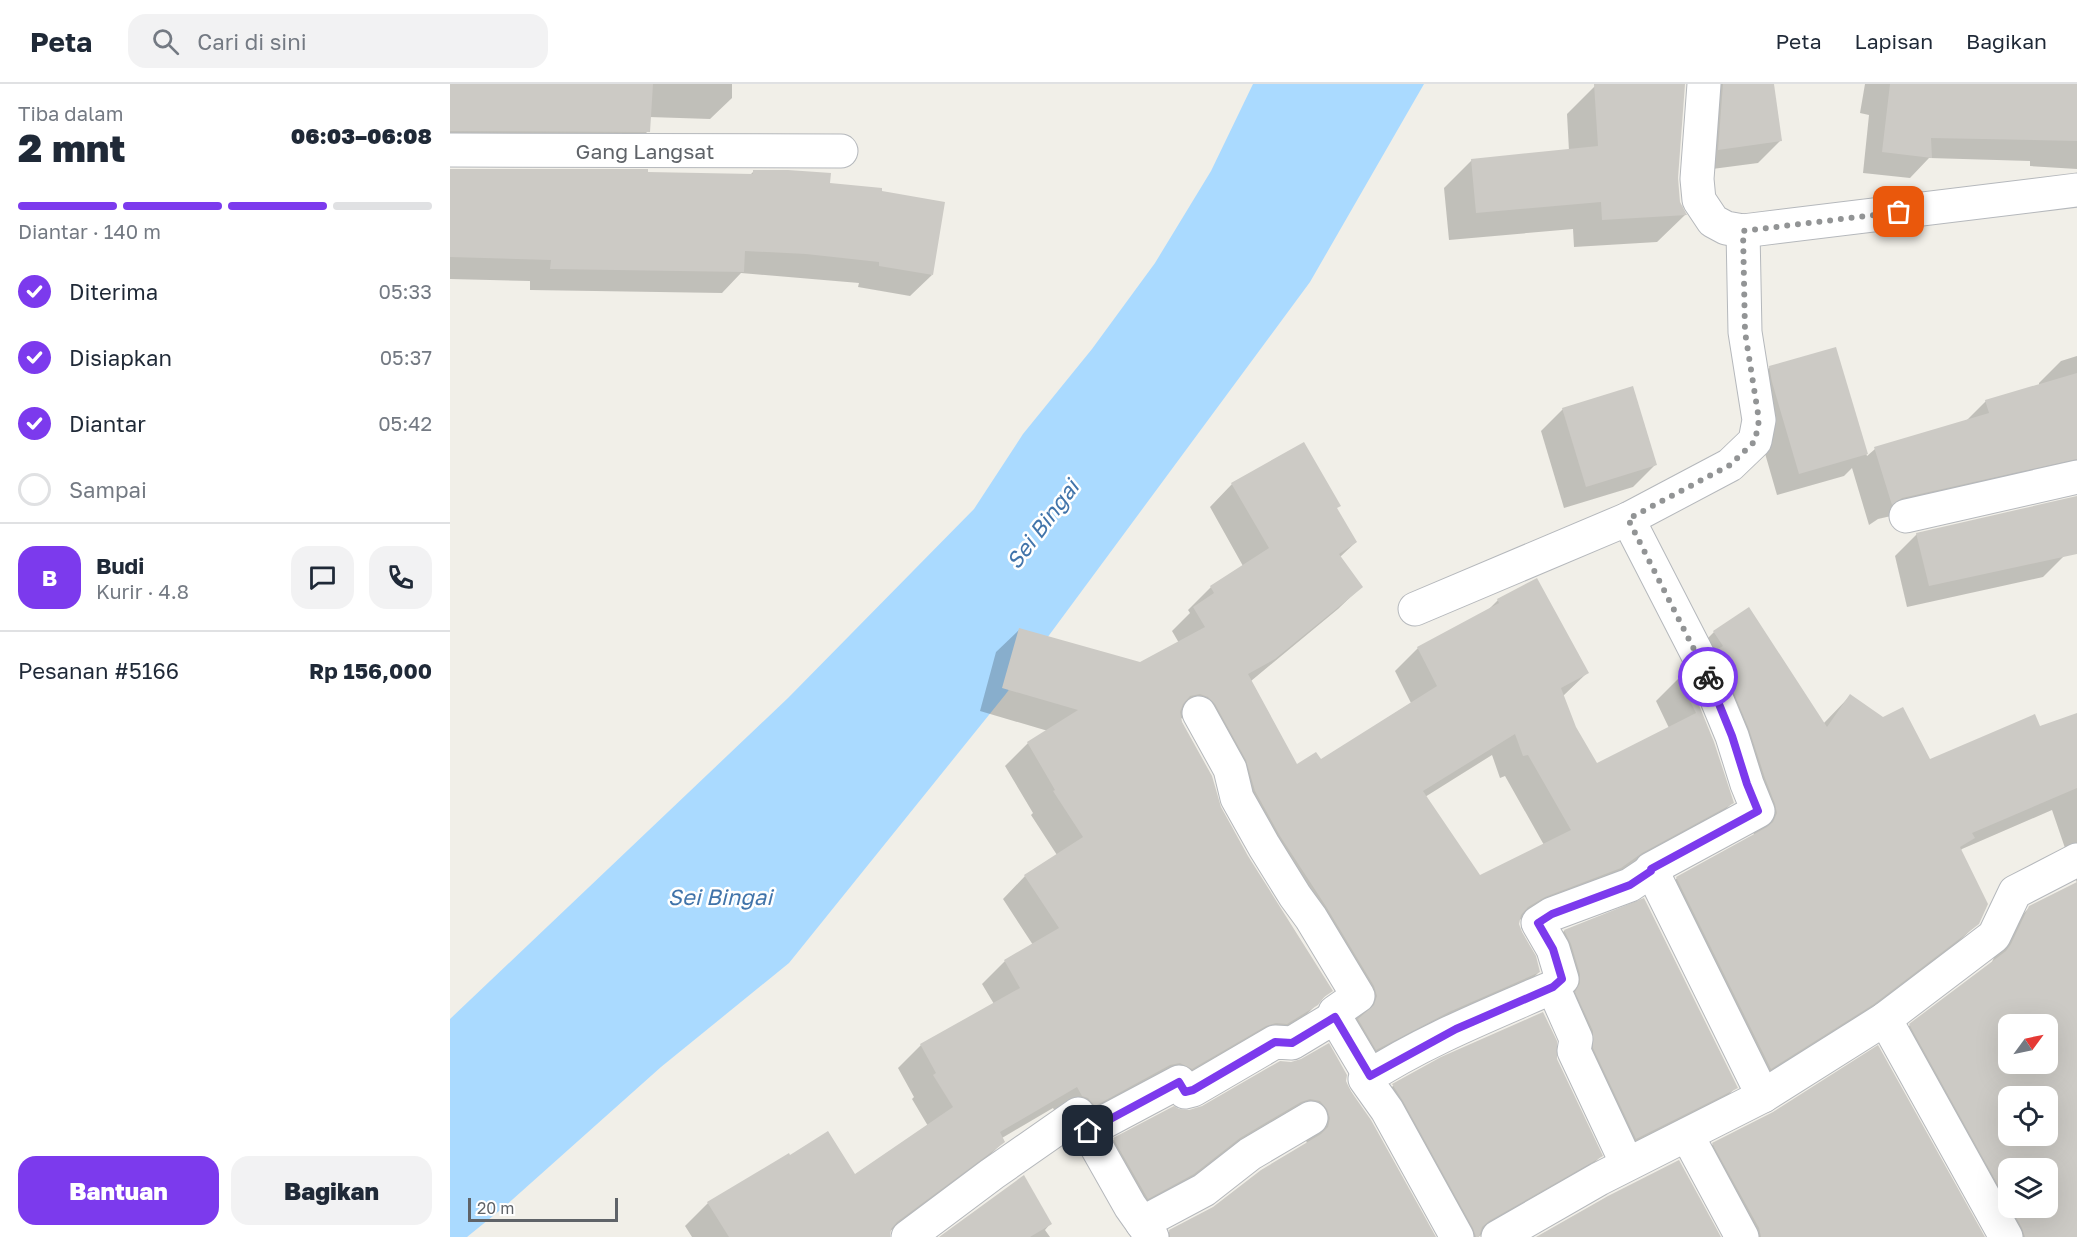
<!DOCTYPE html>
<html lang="id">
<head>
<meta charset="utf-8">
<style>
	body { margin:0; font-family:"Golos Text",sans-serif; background:#f2f2f3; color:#1f2937; height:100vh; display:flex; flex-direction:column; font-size:22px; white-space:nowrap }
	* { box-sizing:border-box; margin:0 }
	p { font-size:20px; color:#747a83 }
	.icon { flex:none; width:33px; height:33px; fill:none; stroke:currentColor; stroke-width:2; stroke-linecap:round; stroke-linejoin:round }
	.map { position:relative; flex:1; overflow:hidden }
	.panel { display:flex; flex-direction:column; background:#fff; width:450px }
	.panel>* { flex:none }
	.needle { width:39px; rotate:57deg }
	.buttons { position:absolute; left:1548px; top:930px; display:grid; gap:12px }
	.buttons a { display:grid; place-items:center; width:60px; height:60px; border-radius:12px; background:#fff; box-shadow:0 6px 24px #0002; font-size:30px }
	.scale { position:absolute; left:18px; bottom:15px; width:150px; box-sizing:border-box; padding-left:6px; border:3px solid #5f6368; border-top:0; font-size:16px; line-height:21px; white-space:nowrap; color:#5f6368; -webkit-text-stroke:4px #fff; paint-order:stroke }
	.pin { position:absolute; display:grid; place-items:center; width:51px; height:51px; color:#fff; margin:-26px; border-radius:12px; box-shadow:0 3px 9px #0006 }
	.courier { position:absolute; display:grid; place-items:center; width:60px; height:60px; margin:-30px; border:4px solid #7c3aed; border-radius:50%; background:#fff; color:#222; box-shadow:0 2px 8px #0007 }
	.summary em { font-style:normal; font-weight:800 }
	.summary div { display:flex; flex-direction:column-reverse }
	.summary { display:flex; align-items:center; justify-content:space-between; height:102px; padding:0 18px }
	h1 { font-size:39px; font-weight:800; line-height:45px }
	.bar { display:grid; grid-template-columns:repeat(4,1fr); gap:9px 6px; align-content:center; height:72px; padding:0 18px }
	.bar i { height:8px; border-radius:4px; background:#e0e1e3 }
	.bar .current { background:#7c3aed }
	.bar p { grid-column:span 4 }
	.line { display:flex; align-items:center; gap:15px; padding:0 18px; border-top:2px solid #e0e1e3 }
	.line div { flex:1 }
	.round { display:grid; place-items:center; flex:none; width:63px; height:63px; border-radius:18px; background:#f2f2f3 }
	ol { padding:0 18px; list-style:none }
	li { display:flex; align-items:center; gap:18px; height:66px }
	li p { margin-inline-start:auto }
	li .icon { padding:6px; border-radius:50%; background:#7c3aed; color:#fff; stroke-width:4 }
	li:last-child { color:#747a83 }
	li i { width:33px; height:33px; border:3px solid #e0e1e3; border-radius:50% }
	.cta { display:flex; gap:12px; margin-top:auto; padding:12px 18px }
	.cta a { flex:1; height:69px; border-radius:18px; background:#7c3aed; color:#fff; font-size:24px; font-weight:800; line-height:69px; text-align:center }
	.cta a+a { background:#f2f2f3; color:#1f2937 }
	header { display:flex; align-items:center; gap:36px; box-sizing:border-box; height:84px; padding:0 30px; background:#fff; border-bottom:2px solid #e0e1e3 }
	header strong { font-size:28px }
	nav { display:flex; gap:33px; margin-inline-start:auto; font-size:21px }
	.search { width:420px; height:54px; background:#f2f2f3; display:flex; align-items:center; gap:15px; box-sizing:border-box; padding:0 21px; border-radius:18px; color:#747a83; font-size:22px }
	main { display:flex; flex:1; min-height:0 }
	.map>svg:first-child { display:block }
</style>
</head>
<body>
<header>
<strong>Peta</strong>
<div class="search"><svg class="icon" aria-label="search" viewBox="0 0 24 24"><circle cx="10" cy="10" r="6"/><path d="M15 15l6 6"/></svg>Cari di sini</div>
<nav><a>Peta</a><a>Lapisan</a><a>Bagikan</a></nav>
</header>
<main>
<section class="panel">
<div class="summary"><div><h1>2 mnt</h1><p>Tiba dalam</p></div><em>06:03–06:08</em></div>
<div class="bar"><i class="current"></i><i class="current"></i><i class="current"></i><i></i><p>Diantar · 140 m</p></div>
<ol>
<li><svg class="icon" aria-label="check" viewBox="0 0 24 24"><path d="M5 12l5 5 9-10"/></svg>Diterima<p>05:33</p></li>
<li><svg class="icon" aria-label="check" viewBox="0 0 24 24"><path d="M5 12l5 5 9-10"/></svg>Disiapkan<p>05:37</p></li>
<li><svg class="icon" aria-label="check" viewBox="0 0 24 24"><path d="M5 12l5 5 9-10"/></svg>Diantar<p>05:42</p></li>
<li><i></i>Sampai</li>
</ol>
<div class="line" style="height:108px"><b class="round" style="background:#7c3aed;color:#fff">B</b><div><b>Budi</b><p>Kurir · 4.8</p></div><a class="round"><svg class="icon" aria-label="chat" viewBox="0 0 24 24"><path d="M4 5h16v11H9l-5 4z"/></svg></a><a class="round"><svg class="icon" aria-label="phone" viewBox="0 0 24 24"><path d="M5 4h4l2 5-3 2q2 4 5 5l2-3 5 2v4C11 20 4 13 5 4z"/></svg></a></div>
<div class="line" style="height:78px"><div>Pesanan #5166</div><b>Rp 156,000</b></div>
<div class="cta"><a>Bantuan</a><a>Bagikan</a></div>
</section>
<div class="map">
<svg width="1627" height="1153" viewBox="0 0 1627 1153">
	<rect width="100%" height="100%" fill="#f1efe8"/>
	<path fill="#aadaff" d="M803,0H974L860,198L555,611L339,879L211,983L54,1123L17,1153H0V935L338,614L524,425L573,350L642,265L705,179L761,87Z"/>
	<g fill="#0003" fill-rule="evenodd">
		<path d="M0,0H282V14L260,35L199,33L198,47L177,69L0,68Z"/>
		<path d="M1193,0H1234L1227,94L1229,118L1235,131L1207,158L1124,163L1123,145L999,156L994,104L1022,76L1119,67L1117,30L1145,2Z"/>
		<path d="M1265,0H1322L1330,57L1308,79L1247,87Z"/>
		<path d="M1415,0H1627V85L1580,82V77L1479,74L1460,94L1413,89L1419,31L1410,29Z"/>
		<path d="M0,86L300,91L304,87L379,100L482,191L460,212L408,203L409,199L291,189L272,209L80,206V197L0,195Z"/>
		<path d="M1385,265L1417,372L1425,365L1515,338L1536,317L1589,301V299L1611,277L1627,272V378L1572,402L1428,435L1419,441L1402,384L1394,392L1327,411L1301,321L1298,306L1320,283Z"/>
		<path d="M1113,325L1205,381L1183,403L1114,424L1091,347Z"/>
		<path d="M782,400L886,425L906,458L890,473L911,503L888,525L801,597L847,682L870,677L961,619L945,587L968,564L1036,528L1048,516L1137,589L1113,612L1125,644L1146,681L1219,644L1206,617L1229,594L1235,591L1283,718L1260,741L1147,807L1069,836L1068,840L1089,888L1066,911L903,988L904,936L774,699L735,635L730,634L769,724L797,773L881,906L843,944L718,1007L621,1044L609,1035L603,1024L552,1054L553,1058L531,1080L439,1148L438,1153H242L235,1142L258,1119L404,1092L478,1042L462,1015L464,1013L448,984L471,961L544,920L532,900L555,877L583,861L553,815L575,792L607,771L581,731L583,729L555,682L578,659L598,647L530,627L546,568L569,546L691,580L729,559L722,547L740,529L738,526L761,503L793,482L760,423ZM1042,671L1050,694L1055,692L1094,761L1029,793L975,713Z"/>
		<path d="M1467,450L1615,471L1593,493L1457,523L1445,472Z"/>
		<path d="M1264,548L1373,640L1400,612L1479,677L1627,631V799L1602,726L1512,765L1510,767L1528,839L1504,862L1400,942L1297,1007L1204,817L1227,794L1304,752L1303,743L1241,571Z"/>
		<path d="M1627,800V978L1554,1004L1558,1017V1052H1598V1037L1627,1029V1153H1542L1437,964L1460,941L1541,880L1557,846L1580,823ZM1558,940H1598V980H1558ZM1558,1084H1598V1124H1558Z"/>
		<path d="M1194,816L1286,1003L1268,1022L1167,1073L1096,865L1114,847Z"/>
		<path d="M992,975H1106L1151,1072L1128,1095L1028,1153H993L920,1024L943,1002Z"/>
		<path d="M895,997L984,1153H714L720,1147L764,1124L857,1060L854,1047L675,1136L641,1078L664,1055L739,1028Z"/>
		<path d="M1263,1060L1533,1153H1278L1240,1083Z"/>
		<path d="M600,1140L595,1146L600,1153H492Z"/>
	</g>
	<g fill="#cccac5" fill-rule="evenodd">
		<path d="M0,0H203L200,48L0,47Z"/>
		<path d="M1144,0H1235L1228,94L1230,118L1237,131L1152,136L1151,118L1026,129L1021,75L1148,62Z"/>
		<path d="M1273,0H1324L1332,57L1268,66Z"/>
		<path d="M1440,0H1627V57L1481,54L1482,74L1432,68Z"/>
		<path d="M0,85H198V88L303,90V86H338L381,89L380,99L432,104V107L495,118L483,191L429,182V178L356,170L295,167L294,188L100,185L101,176L0,173Z"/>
		<path d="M1386,263L1418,370L1349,390L1322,298L1319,282Z"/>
		<path d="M1627,289V375L1452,414L1442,421L1424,363L1539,329L1535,316Z"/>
		<path d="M1183,302L1207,381L1136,403L1112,324Z"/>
		<path d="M854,358L891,422L887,424L907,458L889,470L913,503L825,575L798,590L847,680L866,668L871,675L987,602L967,563L1049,519L1047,515L1087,494L1139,589L1111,604L1126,643L1147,679L1246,629L1228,593L1236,589L1264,658L1284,719L1192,769L1171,784L1095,813L1078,823L1071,831L1069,840L1072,848L1086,872L1090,888L999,928L926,966L908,935L924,921L927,912L924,902L877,824L830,752L805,707L796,676L765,620L758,613L750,610L740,612L733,620L730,628L732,638L762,692L771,723L798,772L883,907L874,913L868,921L837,940L826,939L816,942L742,985L730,979L720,981L645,1022L638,1014L632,1012L627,1003L550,1048L555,1058L447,1138L441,1145L440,1153H279L257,1118L339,1069L340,1071L378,1047L405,1090L503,1023L483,991L486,989L470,960L570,904L554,876L609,844L574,791L633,753L603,707L605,706L577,658L628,626L552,604L569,544L690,578L755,543L743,523L764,509L760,502L819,464L781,399ZM1065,650L1073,672L1078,671L1121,746L1030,791L973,707Z"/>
		<path d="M1627,412V470L1479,502L1466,449Z"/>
		<path d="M1299,523L1377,643L1400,610L1433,633L1453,623L1480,675L1585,630L1590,642L1627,629V704L1522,749L1525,754L1510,763L1538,820L1529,840L1424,920L1321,985L1226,793L1317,743L1323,738L1327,729L1325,720L1315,694L1299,645L1266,566L1273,562L1263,547Z"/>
		<path d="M1627,798V1153H1575L1572,1144L1561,1124H1598V1084H1558V1119L1459,940L1556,867L1561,860L1579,822ZM1558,940H1598V980H1558ZM1558,1012H1598V1052H1558Z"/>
		<path d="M1194,814L1288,1004L1186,1055L1143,964V947L1125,908L1130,899V890L1121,860L1114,846Z"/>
		<path d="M1093,928L1107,957V975L1153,1072L1039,1137L1032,1143L1029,1153H1026L1023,1144L953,1017L942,1000L991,973Z"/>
		<path d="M879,959L897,991L896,997L900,1006L921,1036L986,1153H720L719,1146L763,1123L811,1086L871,1050L878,1043L880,1034L877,1025L870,1017L860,1015L851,1018L790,1054L744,1090L698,1115L663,1054L724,1022L729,1025L739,1026L752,1022L830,977L841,978L851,975Z"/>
		<path d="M1428,961L1535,1153H1311L1309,1144L1262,1059L1323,1028Z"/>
		<path d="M1229,1076L1271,1153H1086L1158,1112Z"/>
		<path d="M574,1091L602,1140L580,1153H489Z"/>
	</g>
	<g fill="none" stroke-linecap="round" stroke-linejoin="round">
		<g stroke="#b5b8bc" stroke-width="35">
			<g id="street">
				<path d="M1254,0L1247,95L1249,116L1263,137L1276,144L1293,147L1627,106"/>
				<path d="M0,66L391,67"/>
				<path d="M1456,432L1627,393"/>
				<path d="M1178,435L1251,577L1282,652L1297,700L1308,727L1201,785L1313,1012"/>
				<path d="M965,525L1178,435L1280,381L1305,357L1309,336L1295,248L1293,147"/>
				<path d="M749,629L780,685L787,714L814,762L845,812L861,834L908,912L885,928V933"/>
				<path d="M1435,935L1556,1153"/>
				<path d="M637,1047L729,998L735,1008L743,1006L825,958L842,959L885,933L920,992"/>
				<path d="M1237,1051L1292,1153"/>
				<path d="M1177,1080L1124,967L1126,955L1103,903L1112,895L1103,865L1088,839L1102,830L1180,801L1201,787"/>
				<path d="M692,1139L754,1106L800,1070L861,1034"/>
				<path d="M458,1153L542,1090L628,1030L680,1122L702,1153"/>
				<path d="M1007,1153L937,1026L915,995C973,957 1039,931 1103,903"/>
				<path d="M1048,1153L1149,1095L1313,1012L1435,935L1544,852L1565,808L1627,776"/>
			</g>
		</g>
		<use href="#street" stroke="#fff" stroke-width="33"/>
	</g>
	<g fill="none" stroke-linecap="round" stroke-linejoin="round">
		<path stroke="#929495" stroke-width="6" stroke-dasharray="0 10.8" d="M1258,593L1178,435L1280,381L1305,357L1309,336L1295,248L1293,147L1449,128"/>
		<path stroke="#7c3aed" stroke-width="8" d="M638,1047L729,998L735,1008L743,1006L825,958L842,959L885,933L920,992L1006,945L1103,903L1112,895L1103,865L1088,839L1102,830L1180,801L1201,787V785L1308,727L1297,700L1282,652L1258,593"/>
	</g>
	<g text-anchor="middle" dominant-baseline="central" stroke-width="5" stroke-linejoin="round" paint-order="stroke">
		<g font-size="21" fill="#5f6368" stroke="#fff">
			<text x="195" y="67">Gang Langsat</text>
		</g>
		<g font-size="22" font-style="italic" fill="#4174aa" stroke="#fff">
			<text transform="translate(592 440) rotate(-53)">Sei Bingai</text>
			<text x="270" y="812">Sei Bingai</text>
		</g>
	</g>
</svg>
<div class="buttons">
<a><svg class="needle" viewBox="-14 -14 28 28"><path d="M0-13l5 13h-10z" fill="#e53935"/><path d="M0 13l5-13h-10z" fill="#747a83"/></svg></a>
<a><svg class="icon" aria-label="locate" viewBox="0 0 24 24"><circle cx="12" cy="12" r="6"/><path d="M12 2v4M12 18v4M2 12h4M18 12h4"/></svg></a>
<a><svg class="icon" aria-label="layers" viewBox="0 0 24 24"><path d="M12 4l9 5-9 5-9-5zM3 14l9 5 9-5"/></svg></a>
</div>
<div class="scale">20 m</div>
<div class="pin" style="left:1449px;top:128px;background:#ea580c"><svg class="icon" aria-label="bag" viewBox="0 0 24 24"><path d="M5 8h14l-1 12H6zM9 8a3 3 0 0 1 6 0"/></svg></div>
<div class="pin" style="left:638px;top:1047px;background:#1f2937"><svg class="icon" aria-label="home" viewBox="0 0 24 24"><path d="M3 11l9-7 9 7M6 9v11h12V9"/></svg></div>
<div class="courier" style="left:1258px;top:593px"><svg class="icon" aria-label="bike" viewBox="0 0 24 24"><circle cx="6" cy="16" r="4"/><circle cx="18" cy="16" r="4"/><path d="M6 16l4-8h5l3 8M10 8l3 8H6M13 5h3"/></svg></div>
</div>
</main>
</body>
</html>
